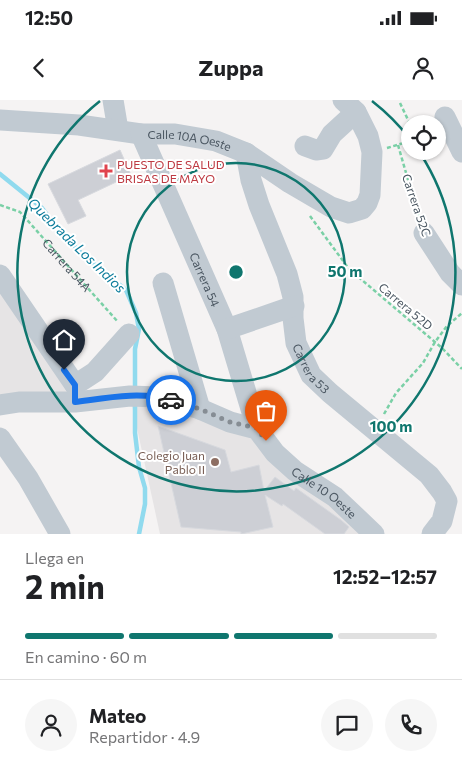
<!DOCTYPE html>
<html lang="es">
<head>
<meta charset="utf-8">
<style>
	body { margin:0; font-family:Commissioner,sans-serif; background:#f6f6f6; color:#202124; height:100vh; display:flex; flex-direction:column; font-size:19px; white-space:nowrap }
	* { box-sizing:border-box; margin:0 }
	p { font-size:16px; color:#757577 }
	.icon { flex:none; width:28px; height:28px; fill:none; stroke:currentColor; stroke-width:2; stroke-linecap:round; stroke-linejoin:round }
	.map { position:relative; height:434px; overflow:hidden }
	.panel { display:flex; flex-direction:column; background:#fff; flex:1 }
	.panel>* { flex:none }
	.buttons { position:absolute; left:401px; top:15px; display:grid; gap:10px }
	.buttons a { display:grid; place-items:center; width:45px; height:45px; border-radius:50%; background:#fff; box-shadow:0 1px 4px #0004; font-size:25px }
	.pin { position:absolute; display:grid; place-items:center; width:42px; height:42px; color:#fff; margin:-51px -21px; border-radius:50% 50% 50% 0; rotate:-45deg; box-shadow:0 0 5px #0007 }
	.pin .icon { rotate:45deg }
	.courier { position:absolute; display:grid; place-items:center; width:50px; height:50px; margin:-25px; border:4px solid #1a73e8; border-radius:50%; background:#fff; color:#222; box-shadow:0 1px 6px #0007 }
	.head em { font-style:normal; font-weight:700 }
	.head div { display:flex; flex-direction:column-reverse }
	.head { display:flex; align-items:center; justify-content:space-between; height:85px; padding:0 25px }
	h1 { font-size:32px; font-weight:700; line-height:38px }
	.bar { display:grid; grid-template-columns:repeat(4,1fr); gap:8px 5px; align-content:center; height:60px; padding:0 25px }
	.bar i { height:6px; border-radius:4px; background:#e0e0e0 }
	.bar .active { background:#0f766e }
	.bar p { grid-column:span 4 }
	.line { display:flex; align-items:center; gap:12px; padding:0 25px; border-top:1px solid #e0e0e0 }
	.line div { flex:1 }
	.round { display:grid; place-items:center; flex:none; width:52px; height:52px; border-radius:26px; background:#f6f6f6 }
	.status { display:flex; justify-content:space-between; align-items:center; height:35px; padding:0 25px; background:#fff; direction:ltr }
	.status svg { height:14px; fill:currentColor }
	header { display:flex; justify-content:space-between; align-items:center; height:65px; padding:0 25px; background:#fff; font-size:22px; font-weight:700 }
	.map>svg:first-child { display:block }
</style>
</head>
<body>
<div class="status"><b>12:50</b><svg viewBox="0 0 49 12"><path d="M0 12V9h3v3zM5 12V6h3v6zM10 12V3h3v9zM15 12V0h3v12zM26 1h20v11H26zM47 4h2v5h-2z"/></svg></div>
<header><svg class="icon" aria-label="back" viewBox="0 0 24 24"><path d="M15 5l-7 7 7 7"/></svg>Zuppa<svg class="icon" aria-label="person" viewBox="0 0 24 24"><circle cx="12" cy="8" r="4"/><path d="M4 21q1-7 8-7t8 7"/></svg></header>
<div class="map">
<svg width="462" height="434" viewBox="0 0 462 434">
	<rect width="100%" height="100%" fill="#f5f3f3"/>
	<g fill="#e6e4e5">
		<path d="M0,176L75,302L0,305Z"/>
		<path d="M130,296L230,322L374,434H160Z"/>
	</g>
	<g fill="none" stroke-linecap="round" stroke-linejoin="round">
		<g stroke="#90daee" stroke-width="4.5">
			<path d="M0,74L42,108L58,129L84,156L126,190L136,213L139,229L135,249V291"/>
			<path d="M135,302V333L139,367L145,388V404L139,434"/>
		</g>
	</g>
	<g fill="#cdcfd5" stroke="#d7d9de">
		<path d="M120,50L131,75L78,100L86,116L68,124L48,84Z"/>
		<path d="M158,326L225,350L231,372L259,365L264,391L275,377L294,391L296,388L341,420L349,427L344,434H325L283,404L282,406L265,395L273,427L241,434V432L181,427Z"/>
	</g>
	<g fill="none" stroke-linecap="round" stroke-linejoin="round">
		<g stroke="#7ad0a6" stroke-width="2.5" stroke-dasharray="4 2.5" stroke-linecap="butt">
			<path d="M400,3L410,24"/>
			<path d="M398,45L419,118"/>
			<path d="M387,48L410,41"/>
			<path id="s1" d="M0,105L20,112L118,222"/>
			<path d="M310,116L349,169L442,248L462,269"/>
			<path d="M384,314L396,293L423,263L435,242L447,226L462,213"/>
		</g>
		<g stroke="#c1cad2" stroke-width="21">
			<path d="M113,0L118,30"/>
			<path d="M445,17L462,52"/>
			<path id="s2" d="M0,20L79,25L141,34H175L216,41L246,53L290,83L331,107L349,113L362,109L367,103L370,95L372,52L368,36L356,12L343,0"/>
			<path id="s3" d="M141,34L227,229L257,329"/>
			<path d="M305,46L316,50L323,49L332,34L356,12"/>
			<path id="s4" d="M246,53L251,80L259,105L287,174L293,197V218L296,243L311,275L330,293L429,375L442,392L447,401L442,421L432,434"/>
			<path d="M424,133L450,173L462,185"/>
			<path d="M0,175L75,285"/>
			<path d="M163,183L200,309"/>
			<path d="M227,229L294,206"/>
			<path d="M75,285L95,272L129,234"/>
			<path id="s5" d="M0,305L19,302H75L130,296L158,297L200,309L230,322L257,329L275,353L295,371L335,397L374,434"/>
			<path d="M0,338L28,378L60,434"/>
		</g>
	</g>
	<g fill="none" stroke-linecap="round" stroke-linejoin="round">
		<path stroke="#868d94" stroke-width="5" stroke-dasharray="0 9" d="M171,300L200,309L230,322L257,328L266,341"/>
		<path stroke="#1a73e8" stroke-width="6" d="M64,270L75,285V302C106,298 140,291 171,300"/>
	</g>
	<g fill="none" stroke="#0f766e" stroke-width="2.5">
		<circle cx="236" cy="172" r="109"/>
		<path d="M372 1A219 219 0 0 1 410 39M420 53A219 219 0 1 1 100 1"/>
	</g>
	<path fill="#e0444e" stroke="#fff" stroke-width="2" d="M103.5 63.5h5v5h5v5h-5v5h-5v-5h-5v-5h5z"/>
	<circle fill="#8d6e63" stroke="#fff" stroke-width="2" cx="215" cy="362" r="5"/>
	<g text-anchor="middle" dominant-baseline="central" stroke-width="4" stroke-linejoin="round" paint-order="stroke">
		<g font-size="12" fill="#4a5661" stroke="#fff">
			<text stroke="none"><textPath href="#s2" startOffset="191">Calle 10A Oeste</textPath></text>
			<text transform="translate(417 105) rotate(71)">Carrera 52C</text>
			<text stroke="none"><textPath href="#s1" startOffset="92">Carrera 54A</textPath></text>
			<text stroke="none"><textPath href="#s3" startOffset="159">Carrera 54</textPath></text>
			<text transform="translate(406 206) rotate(40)">Carrera 52D</text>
			<text stroke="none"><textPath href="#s4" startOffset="228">Carrera 53</textPath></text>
			<text stroke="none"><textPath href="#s5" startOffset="356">Calle 10 Oeste</textPath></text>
		</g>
		<g font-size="12" fill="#be3a42" stroke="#fff" text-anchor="start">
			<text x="117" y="64">PUESTO DE SALUD<tspan x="117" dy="14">BRISAS DE MAYO</tspan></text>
		</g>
		<g font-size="12" fill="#785e54" stroke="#fff" text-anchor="end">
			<text x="205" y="355">Colegio Juan<tspan x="205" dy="14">Pablo II</tspan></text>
		</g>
		<g font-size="14" font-style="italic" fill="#0c7c9b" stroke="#fff">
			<text transform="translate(77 145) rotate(44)">Quebrada Los Indios</text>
		</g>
	</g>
	<circle cx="236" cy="172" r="8" fill="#0f766e" stroke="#fff" stroke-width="2.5"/>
	<g font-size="15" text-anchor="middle" font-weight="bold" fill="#0f766e" stroke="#fff" stroke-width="4" stroke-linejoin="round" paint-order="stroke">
		<text x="345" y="177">50 m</text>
		<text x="391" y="332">100 m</text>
	</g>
</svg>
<div class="buttons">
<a><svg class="icon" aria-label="locate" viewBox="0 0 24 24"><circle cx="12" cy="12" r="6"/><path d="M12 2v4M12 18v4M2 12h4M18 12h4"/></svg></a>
</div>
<div class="pin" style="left:266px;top:341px;background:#ea580c"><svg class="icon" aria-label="bag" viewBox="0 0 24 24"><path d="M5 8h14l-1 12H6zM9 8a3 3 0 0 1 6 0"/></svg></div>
<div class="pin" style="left:64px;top:270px;background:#1f2937"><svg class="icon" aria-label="home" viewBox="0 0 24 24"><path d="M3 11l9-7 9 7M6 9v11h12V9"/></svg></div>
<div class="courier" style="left:171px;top:300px"><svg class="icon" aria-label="car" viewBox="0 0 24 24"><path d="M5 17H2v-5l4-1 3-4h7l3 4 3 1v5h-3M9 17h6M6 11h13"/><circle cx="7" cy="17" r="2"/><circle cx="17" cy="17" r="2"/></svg></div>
</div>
<section class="panel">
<div class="head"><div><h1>2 min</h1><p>Llega en</p></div><em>12:52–12:57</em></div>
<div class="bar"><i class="active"></i><i class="active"></i><i class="active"></i><i></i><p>En camino · 60 m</p></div>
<div class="line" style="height:90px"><a class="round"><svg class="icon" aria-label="person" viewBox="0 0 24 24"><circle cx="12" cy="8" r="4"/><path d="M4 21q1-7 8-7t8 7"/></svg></a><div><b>Mateo</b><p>Repartidor · 4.9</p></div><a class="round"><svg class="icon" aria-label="chat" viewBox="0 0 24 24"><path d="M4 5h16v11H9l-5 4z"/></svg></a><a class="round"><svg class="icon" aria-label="phone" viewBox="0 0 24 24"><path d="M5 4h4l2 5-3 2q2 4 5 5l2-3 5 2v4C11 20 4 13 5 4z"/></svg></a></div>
</section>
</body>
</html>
